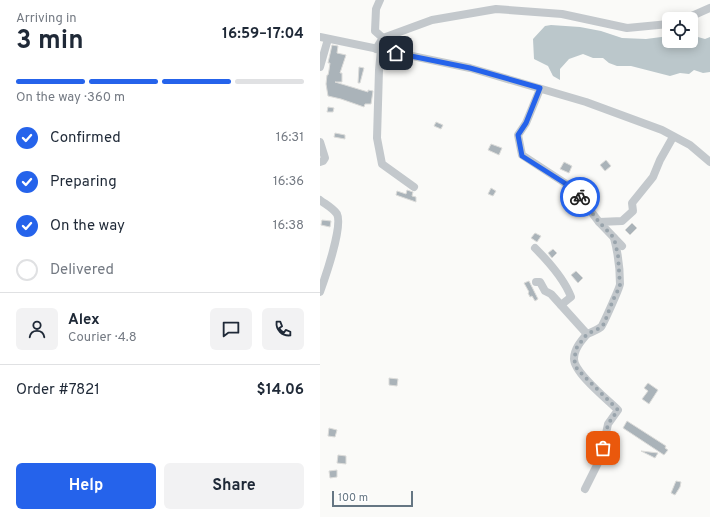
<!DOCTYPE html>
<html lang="en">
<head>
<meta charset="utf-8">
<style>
	body { margin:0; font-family:Overpass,sans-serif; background:#f2f2f3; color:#1f2937; height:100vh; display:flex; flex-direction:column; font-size:15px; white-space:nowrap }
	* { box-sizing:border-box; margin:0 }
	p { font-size:13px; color:#747a83 }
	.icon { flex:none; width:22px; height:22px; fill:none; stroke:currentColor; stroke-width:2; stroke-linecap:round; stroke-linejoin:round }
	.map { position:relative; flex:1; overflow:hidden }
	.drawer { display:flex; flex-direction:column; background:#fff; width:320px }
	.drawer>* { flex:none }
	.controls { position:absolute; left:342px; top:12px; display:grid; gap:8px }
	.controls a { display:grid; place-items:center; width:36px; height:36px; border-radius:6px; background:#fff; box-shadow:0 2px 10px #0003; font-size:20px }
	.scale { position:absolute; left:12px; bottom:10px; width:81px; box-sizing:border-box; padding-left:4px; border:2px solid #657683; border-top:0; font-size:11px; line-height:14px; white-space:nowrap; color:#657683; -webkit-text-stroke:3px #fff; paint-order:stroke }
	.pin { position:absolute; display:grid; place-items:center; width:34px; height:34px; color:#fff; margin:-17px; border-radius:8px; box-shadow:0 2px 6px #0006 }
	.courier { position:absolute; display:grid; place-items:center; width:40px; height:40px; margin:-20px; border:3px solid #2563eb; border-radius:50%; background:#fff; color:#222; box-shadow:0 1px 5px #0007 }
	.headline em { font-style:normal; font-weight:700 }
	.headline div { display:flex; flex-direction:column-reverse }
	.headline { display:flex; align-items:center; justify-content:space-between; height:68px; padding:0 16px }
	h1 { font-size:26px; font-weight:700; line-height:30px }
	.bar { display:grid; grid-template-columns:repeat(4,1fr); gap:6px 4px; align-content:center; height:48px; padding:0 16px }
	.bar i { height:5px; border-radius:3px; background:#e0e1e3 }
	.bar .active { background:#2563eb }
	.bar p { grid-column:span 4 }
	.line { display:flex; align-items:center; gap:10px; padding:0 16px; border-top:1px solid #e0e1e3 }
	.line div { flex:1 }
	.round { display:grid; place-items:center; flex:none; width:42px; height:42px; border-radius:6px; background:#f2f2f3 }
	ol { padding:0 16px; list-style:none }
	li { display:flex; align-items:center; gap:12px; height:44px }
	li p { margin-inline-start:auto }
	li .icon { padding:4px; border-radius:50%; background:#2563eb; color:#fff; stroke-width:4 }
	li:last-child { color:#747a83 }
	li i { width:22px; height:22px; border:2px solid #e0e1e3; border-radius:50% }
	.cta { display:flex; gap:8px; margin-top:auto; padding:8px 16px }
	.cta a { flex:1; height:46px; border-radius:6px; background:#2563eb; color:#fff; font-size:16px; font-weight:700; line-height:46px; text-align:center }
	.cta a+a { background:#f2f2f3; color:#1f2937 }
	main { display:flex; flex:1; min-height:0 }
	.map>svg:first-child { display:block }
</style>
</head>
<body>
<main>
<section class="drawer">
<div class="headline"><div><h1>3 min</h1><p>Arriving in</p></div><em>16:59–17:04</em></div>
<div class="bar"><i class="active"></i><i class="active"></i><i class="active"></i><i></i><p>On the way · 360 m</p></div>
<ol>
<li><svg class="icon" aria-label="check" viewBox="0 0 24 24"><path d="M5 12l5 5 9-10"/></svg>Confirmed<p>16:31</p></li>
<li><svg class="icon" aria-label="check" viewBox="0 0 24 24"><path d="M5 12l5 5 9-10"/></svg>Preparing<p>16:36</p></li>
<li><svg class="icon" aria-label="check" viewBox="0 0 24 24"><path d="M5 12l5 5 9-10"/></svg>On the way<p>16:38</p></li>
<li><i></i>Delivered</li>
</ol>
<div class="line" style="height:72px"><a class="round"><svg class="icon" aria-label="person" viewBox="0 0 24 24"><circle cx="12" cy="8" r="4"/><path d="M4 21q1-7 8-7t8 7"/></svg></a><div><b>Alex</b><p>Courier · 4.8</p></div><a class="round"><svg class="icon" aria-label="chat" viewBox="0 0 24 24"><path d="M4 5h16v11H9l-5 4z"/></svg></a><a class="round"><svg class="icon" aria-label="phone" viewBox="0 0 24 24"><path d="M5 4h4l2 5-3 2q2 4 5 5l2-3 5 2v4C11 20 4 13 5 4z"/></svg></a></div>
<div class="line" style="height:52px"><div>Order #7821</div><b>$14.06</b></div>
<div class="cta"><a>Help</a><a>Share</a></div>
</section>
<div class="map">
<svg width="390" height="517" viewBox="0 0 390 517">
	<rect width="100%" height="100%" fill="#fafaf8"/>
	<path fill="#bbc7cb" d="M231,25L260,27L281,31L302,38L326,39L349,36V41H371V35L385,39L390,37V72L383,73L374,70L369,74L360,73L350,76L311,66H297L289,63L283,58H273L263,54L249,59L240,69V80L233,76L228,66L214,59L213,39L225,26Z"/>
	<g fill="#aab3b9" stroke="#dcdcda">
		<path d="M12,45L18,46L17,53L26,55L20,73H22V82H15L48,92V90L53,91L51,104H45L44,107L21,99L8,96L6,84L7,75H8L9,70L10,63H8Z"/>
		<path d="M39,67L44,68L40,83H38Z"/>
		<path d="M8,107L14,108L13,112H7Z"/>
		<path d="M116,122L123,125L121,129L114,126Z"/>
		<path d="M15,133L25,135V139L14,137Z"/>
		<path d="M171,144L182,148L179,155L168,150Z"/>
		<path d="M286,160L291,166L285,171L280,165Z"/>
		<path d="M244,162L252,166L249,173L240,169Z"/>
		<path d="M171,188L176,191L173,196L168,194Z"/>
		<path d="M87,190L93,192L92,196L96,197V202L76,195L77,191L86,194Z"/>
		<path d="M2,220L11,221L10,227L1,225Z"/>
		<path d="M312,223L317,228L310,235L305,230Z"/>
		<path d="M215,233L221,236L217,242L211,238Z"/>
		<path d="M233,249L237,253L232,258L228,253Z"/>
		<path d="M256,271L263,278L258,283L251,275Z"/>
		<path d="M209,281L218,299L215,301L212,296L210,297L208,293L209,292L204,283Z"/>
		<path d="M69,378L78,379L77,386L69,385Z"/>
		<path d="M328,383L338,390L329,404L322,399L328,391L324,388Z"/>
		<path d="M307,421L346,446L345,448L348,450L344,455L303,428Z"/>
		<path d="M9,428L17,430L15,437L8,436Z"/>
		<path d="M321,451L338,453L335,458Z"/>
		<path d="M18,455L26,456V464L17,463Z"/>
		<path d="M17,470V477L10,478L9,471Z"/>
		<path d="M356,481L361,482L360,487L355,495L351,493Z"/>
	</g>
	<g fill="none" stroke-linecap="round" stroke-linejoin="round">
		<g stroke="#c3c8cc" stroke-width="8">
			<path d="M60,0L56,9L55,31L63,38"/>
			<path d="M365,19L390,8"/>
			<path d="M0,37L150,68L266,102L342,130L370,145L390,162"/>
			<path d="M56,49L63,38L112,20L176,9L242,14L307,28L349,24"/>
			<path d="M61,50L59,70L57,138L62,164L94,187"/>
			<path d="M0,67L8,39"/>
			<path d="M220,89L206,123L198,135L202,155L254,189L279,222"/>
			<path d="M0,142L5,158L3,161L0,162"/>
			<path d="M0,200C5,204 13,208 17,214C23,226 5,278 0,292"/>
			<path d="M302,246L279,222L302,221L313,211L312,203L333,177L340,160L353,137"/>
			<path d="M215,248C228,261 245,281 251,297L241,305"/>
			<path d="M216,282H220L225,291L231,294L267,334C272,332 277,330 281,327C283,325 300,287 300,284C300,269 298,253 294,238"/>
			<path d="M265,489L281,457L288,424L298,410C288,400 254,373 254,359C254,349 261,341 267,334"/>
		</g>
	</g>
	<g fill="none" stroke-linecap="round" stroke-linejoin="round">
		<path stroke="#99a4ac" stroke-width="4" stroke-dasharray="0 7.2" d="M260,197L279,222L294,238L298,255L300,286L293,300L284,324L280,328L267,334L257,347L254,359L257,369L298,410L288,424L283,448"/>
		<path stroke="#2563eb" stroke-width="5" d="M76,53L150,68L220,88L206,123L198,135L202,156L254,189L260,197"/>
	</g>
</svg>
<div class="controls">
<a><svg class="icon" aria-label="locate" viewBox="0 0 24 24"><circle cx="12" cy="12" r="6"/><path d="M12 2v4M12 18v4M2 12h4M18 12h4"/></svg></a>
</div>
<div class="scale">100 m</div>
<div class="pin" style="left:283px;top:448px;background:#ea580c"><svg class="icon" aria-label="bag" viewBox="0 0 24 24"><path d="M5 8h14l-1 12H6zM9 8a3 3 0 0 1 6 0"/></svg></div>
<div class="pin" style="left:76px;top:53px;background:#1f2937"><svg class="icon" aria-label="home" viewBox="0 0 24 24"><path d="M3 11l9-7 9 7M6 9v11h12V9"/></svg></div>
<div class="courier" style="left:260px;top:197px"><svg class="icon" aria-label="bike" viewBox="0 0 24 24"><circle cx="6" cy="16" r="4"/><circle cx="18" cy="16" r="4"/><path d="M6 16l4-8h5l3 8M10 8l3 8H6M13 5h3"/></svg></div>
</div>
</main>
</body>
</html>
